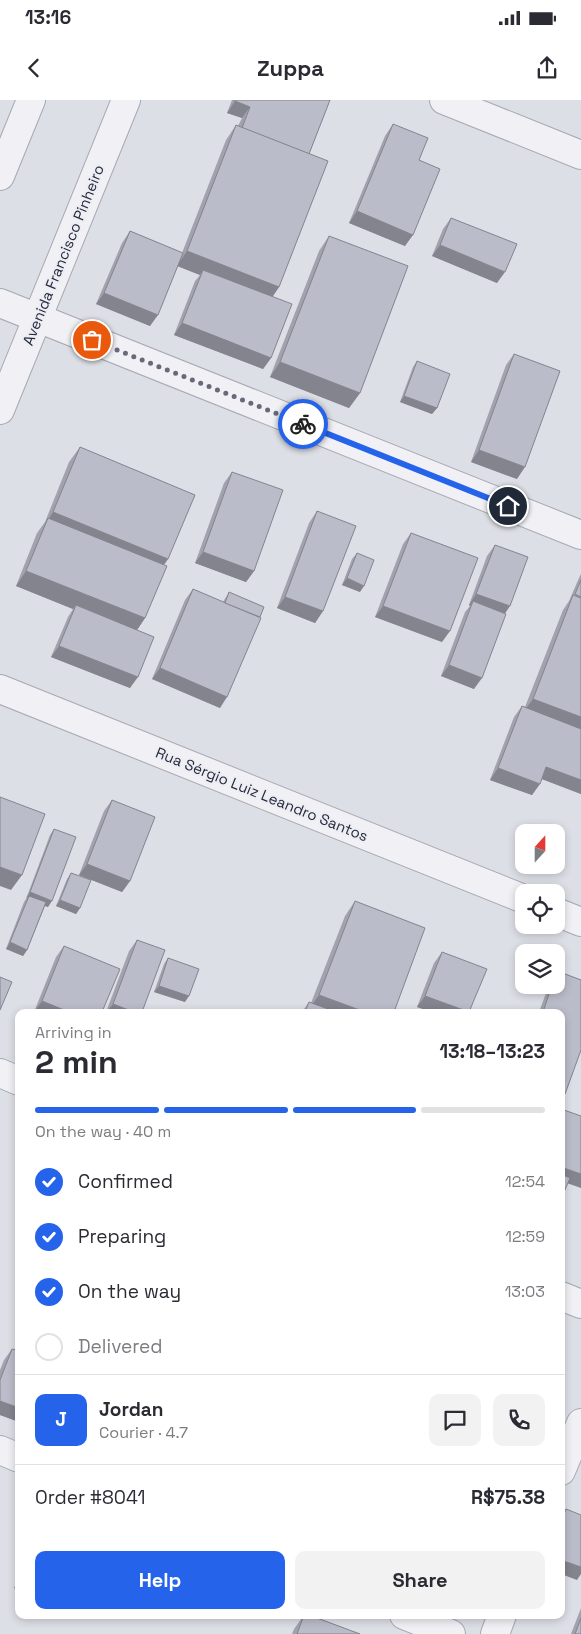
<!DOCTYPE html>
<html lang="en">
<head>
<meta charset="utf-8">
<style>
	body { margin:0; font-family:"Space Grotesk",sans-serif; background:#f2f2f3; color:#2b2b33; height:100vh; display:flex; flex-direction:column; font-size:19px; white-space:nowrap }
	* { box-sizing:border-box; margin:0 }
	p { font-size:16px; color:#7c7c81 }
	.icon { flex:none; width:28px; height:28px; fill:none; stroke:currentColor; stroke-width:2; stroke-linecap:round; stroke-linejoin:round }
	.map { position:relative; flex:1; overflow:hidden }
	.sheet { position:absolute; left:15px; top:909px; width:550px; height:610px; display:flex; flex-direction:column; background:#fff; border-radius:10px; box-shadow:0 2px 8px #0003 }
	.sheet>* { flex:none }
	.needle { width:32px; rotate:21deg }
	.fabs { position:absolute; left:515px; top:724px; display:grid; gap:10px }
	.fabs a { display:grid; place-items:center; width:50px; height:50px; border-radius:10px; background:#fff; box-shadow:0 2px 8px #0003; font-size:25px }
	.pin { position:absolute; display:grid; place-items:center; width:42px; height:42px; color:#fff; margin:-21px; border:2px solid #fff; border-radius:50%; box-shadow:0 1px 5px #0007 }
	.courier { position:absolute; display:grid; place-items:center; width:50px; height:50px; margin:-25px; border:4px solid #2563eb; border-radius:50%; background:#fff; color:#222; box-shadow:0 1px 6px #0007 }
	.summary em { font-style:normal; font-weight:800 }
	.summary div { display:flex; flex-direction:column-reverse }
	.summary { display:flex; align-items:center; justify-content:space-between; height:85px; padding:0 20px }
	h1 { font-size:32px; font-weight:800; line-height:38px }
	.bar { display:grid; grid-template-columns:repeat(4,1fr); gap:8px 5px; align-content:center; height:60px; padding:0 20px }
	.bar i { height:6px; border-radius:4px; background:#e1e1e2 }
	.bar .on { background:#2563eb }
	.bar p { grid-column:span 4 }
	.line { display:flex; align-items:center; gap:12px; padding:0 20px; border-top:1px solid #e1e1e2 }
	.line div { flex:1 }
	.round { display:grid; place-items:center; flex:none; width:52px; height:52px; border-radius:10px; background:#f2f2f3 }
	ol { padding:0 20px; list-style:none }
	li { display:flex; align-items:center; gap:15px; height:55px }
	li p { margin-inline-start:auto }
	li .icon { padding:5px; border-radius:50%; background:#2563eb; color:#fff; stroke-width:4 }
	li:last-child { color:#7c7c81 }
	li i { width:28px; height:28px; border:2px solid #e1e1e2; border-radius:50% }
	.action { display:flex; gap:10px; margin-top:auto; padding:10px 20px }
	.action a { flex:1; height:58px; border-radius:10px; background:#2563eb; color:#fff; font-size:20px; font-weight:800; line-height:58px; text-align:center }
	.action a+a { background:#f2f2f3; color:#2b2b33 }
	.status { display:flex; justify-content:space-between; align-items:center; height:35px; padding:0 25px; background:#fff; direction:ltr }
	.status svg { height:14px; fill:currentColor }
	header { display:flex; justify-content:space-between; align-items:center; height:65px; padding:0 20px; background:#fff; font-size:22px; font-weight:800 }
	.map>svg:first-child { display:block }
</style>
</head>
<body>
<div class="status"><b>13:16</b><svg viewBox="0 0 49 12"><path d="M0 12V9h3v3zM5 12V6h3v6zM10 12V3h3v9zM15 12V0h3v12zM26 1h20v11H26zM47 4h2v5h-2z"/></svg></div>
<header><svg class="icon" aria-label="back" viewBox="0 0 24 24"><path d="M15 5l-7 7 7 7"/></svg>Zuppa<svg class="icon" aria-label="share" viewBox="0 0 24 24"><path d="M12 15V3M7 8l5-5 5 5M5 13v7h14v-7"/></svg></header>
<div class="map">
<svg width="581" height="1534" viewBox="0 0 581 1534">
	<rect width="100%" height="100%" fill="#dddfe6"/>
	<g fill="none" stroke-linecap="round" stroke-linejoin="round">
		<g stroke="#a6a9b3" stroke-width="30">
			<g id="minor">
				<path d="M444,0L581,55"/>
				<path d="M0,76L31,0"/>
				<path d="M0,203L581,435"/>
				<path d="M0,310L126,0"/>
				<path d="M0,589L524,799"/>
				<path d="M556,812L581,822"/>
				<path d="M0,973L19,981"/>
				<path d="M561,1196L581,1204"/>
				<path d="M0,1350L19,1358"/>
				<path d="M561,1371L581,1323"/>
				<path d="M404,1515L451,1534"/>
				<path d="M495,1534L502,1515"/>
			</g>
		</g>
		<use href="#minor" stroke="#f0f0f5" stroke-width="28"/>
	</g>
	<g fill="#a1a2ad">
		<path d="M232,0H330L309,54L279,187L272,197L271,258L263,269L174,235L195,181L200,175L178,166L150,226L96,204L122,143L130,131L182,153L226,40L236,25L238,26L242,18L227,13Z"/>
		<path d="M393,24L419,60L405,146L349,123L385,36Z"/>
		<path d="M451,118L497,183L432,156L443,129Z"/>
		<path d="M329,136L360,293L349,308L270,277L319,151Z"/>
		<path d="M514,254L517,379L471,362L506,265Z"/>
		<path d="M417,261L437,308L432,314L400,302L413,267Z"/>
		<path d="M80,347L168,459L164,465L145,518L137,530L130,588L51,557L68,517L73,509L16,486L37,433L45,422L69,362Z"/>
		<path d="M232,372L254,471L246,482L195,463L224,383Z"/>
		<path d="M317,411L323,511L315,523L277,508L309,423Z"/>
		<path d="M411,433L442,542L375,517L403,444Z"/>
		<path d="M495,445L505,513L474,589L441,576L465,512L470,506L469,505L487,456Z"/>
		<path d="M357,453L360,492L342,485L352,459Z"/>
		<path d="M581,474V694L542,679L532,695L490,680L514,617L522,606L525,607L563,510L569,501L579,478Z"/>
		<path d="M193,489L223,502L229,492L220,608L152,579L185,500Z"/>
		<path d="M112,700L130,781L122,792L79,775L104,711Z"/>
		<path d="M54,729L48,807L45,806L27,850L23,856L6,849L24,802L26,799L50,735Z"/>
		<path d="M71,773L80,808L76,814L56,806L67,779Z"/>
		<path d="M355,801L394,912H302L309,902L311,903L345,816Z"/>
		<path d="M137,840L142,912H106L129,851Z"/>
		<path d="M64,846L102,912H34L56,857Z"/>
		<path d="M442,852L469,912H432L417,907L434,863Z"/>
		<path d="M168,858L185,902L154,892L164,864Z"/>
		<path d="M557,871L581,880V950L565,994L561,999V912H539L549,885H556V873Z"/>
		<path d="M12,1249L19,1322L0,1315V1270L4,1260Z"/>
		<path d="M19,1478V1490L14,1488Z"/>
		<path d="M581,1508V1534H571Z"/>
		<path d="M304,1515H309L360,1534H292L294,1529Z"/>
	</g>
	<g fill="#83848d">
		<path d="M235,1L250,7L242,18L227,13Z"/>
		<path d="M357,111L413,135L405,146L349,123Z"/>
		<path d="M440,145L505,172L497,183L432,156Z"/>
		<path d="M187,151L279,187L269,202L203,170L200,175L177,166Z"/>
		<path d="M104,193L158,215L150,226L96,204Z"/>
		<path d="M182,223L271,258L263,269L174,235Z"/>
		<path d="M280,262L360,293L349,308L270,277Z"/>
		<path d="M404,296L437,308L432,314L400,302Z"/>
		<path d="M479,350L525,367L517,379L471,362Z"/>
		<path d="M53,412L168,459L157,474L46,423Z"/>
		<path d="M203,452L254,471L246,482L195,463Z"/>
		<path d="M26,471L145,518L135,533L76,505L73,509L16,486Z"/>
		<path d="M347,478L364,486L360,492L342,485Z"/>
		<path d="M476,494L510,506L502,518L473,501L470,506L469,505Z"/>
		<path d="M285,497L323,511L315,523L277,508Z"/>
		<path d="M383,506L450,531L442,542L375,517Z"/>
		<path d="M59,546L138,577L130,588L51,557Z"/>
		<path d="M449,565L482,578L474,589L441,576Z"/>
		<path d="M160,568L227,597L220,608L152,579Z"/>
		<path d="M533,599L581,617V636L522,614Z"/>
		<path d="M546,667L581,680V694L539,678Z"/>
		<path d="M498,668L540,684L532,695L490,680Z"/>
		<path d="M87,764L130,781L122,792L79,775Z"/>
		<path d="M0,767L22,775L11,790L0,786Z"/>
		<path d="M30,792L52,801L48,807L27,799L29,796L26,798Z"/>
		<path d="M60,800L80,808L76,814L56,806Z"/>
		<path d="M10,842L27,850L23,856L6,849Z"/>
		<path d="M159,886L189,896L185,902L154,892Z"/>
		<path d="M319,895L365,912H315L308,910Z"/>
		<path d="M425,896L469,912H432L417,907Z"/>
		<path d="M42,901L69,912H34Z"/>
		<path d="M113,904L134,912H107Z"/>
		<path d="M561,992L565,994L561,999Z"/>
		<path d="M561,1067L581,1074V1088L561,1081Z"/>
		<path d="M0,1301L19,1308V1322L0,1315Z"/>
		<path d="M561,1460L581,1467V1474L577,1480L561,1474Z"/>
		<path d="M19,1482V1490L14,1488Z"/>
	</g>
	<g fill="#bbbcc9" stroke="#83848d">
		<path d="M235,0H330L309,54L242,28L250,7L235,1Z"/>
		<path d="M393,24L428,38L419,60L440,69L413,135L357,111Z"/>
		<path d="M236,25L328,61L279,187L187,151Z"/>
		<path d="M451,118L517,144L505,172L440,145Z"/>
		<path d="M130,131L183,153L158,215L104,193Z"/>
		<path d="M329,136L408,166L360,293L280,262Z"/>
		<path d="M203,170L292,204L271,258L182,223Z"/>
		<path d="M514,254L560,271L525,367L479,350Z"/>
		<path d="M417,261L450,274L437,308L404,296Z"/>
		<path d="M80,347L195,395L168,459L53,412Z"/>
		<path d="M232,372L283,390L254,471L203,452Z"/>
		<path d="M317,411L356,426L323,511L285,497Z"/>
		<path d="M48,418L167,466L145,518L26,471Z"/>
		<path d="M411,433L478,458L450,531L383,506Z"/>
		<path d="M495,445L528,457L510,506L476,494Z"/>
		<path d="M357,453L374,460L364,486L347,478Z"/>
		<path d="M581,480V497L575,494Z"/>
		<path d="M193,489L261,518L227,597L160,568Z"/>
		<path d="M229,492L264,507L260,517L225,503Z"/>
		<path d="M573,495L581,498V617L533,599Z"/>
		<path d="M473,501L506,514L482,578L449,565Z"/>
		<path d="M76,505L154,537L138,577L59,546Z"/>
		<path d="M522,606L581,629V680L546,667L540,684L498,668Z"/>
		<path d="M0,697L45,714L22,775L0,767Z"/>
		<path d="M112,700L155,717L130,781L87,764Z"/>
		<path d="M54,729L76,737L52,801L30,792Z"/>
		<path d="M71,773L91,780L80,808L60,800Z"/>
		<path d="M29,796L46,802L27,850L10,842Z"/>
		<path d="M355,801L425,828L394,912H365L319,895Z"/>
		<path d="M137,840L165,850L142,912H134L113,904Z"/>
		<path d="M64,846L120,869L102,912H69L42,901Z"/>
		<path d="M442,852L487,869L469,912L425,896Z"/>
		<path d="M168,858L199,869L189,896L159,886Z"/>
		<path d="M557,871L581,880V950L565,994L561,992V912H543L552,885H556V874Z"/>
		<path d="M0,877L12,882L0,910Z"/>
		<path d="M309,902L336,912H305Z"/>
		<path d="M561,1009L581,1016V1074L561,1067Z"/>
		<path d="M561,1074L570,1078L561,1099Z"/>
		<path d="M12,1249L19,1251V1308L0,1301V1280Z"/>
		<path d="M566,1409L581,1415V1467L561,1460V1421Z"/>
		<path d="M304,1515H309L360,1534H297Z"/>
		<path d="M581,1518V1534H575Z"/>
	</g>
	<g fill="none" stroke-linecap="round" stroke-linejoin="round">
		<path stroke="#676978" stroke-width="5" stroke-dasharray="0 9" d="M92,240L303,324"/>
		<path stroke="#2563eb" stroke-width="6" d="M303,324L508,406"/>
	</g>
	<g text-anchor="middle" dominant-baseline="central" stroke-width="4" stroke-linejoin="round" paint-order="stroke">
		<g font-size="15" fill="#272a3c" stroke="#eceef4">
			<text transform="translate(63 155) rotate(-68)">Avenida Francisco Pinheiro</text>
			<text transform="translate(262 694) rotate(22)">Rua Sérgio Luiz Leandro Santos</text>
		</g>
	</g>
</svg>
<div class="fabs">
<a><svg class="needle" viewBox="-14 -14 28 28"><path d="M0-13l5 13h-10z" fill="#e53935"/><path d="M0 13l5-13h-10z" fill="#7c7c81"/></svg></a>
<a><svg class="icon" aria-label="locate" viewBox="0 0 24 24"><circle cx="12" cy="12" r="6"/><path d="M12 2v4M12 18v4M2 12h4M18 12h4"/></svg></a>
<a><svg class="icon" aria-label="layers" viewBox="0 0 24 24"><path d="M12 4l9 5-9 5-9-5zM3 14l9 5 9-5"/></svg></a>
</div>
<div class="pin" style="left:92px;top:240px;background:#ea580c"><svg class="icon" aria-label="bag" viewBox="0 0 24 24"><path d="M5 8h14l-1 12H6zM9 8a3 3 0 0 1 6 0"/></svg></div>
<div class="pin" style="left:508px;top:406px;background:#1f2937"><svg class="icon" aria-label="home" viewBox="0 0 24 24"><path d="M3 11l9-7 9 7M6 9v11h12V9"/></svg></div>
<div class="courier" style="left:303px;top:324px"><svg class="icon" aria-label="bike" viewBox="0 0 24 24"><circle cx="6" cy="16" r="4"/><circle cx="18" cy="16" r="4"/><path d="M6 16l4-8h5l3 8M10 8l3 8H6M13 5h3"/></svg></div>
<section class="sheet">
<div class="summary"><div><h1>2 min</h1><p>Arriving in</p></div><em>13:18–13:23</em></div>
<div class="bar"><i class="on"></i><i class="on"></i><i class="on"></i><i></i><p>On the way · 40 m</p></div>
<ol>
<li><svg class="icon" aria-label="check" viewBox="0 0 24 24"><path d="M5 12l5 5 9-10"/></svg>Confirmed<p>12:54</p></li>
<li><svg class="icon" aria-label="check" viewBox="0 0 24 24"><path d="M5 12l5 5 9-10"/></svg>Preparing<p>12:59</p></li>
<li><svg class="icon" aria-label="check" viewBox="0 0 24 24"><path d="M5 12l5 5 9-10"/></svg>On the way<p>13:03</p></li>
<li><i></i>Delivered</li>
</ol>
<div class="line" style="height:90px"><b class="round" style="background:#2563eb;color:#fff">J</b><div><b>Jordan</b><p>Courier · 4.7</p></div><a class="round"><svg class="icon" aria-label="chat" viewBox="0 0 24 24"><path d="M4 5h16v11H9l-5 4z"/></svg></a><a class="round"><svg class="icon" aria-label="phone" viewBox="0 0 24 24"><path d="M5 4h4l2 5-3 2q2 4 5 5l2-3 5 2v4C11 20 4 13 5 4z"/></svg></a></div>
<div class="line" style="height:65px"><div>Order #8041</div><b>R$75.38</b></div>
<div class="action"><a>Help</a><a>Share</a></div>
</section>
</div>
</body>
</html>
